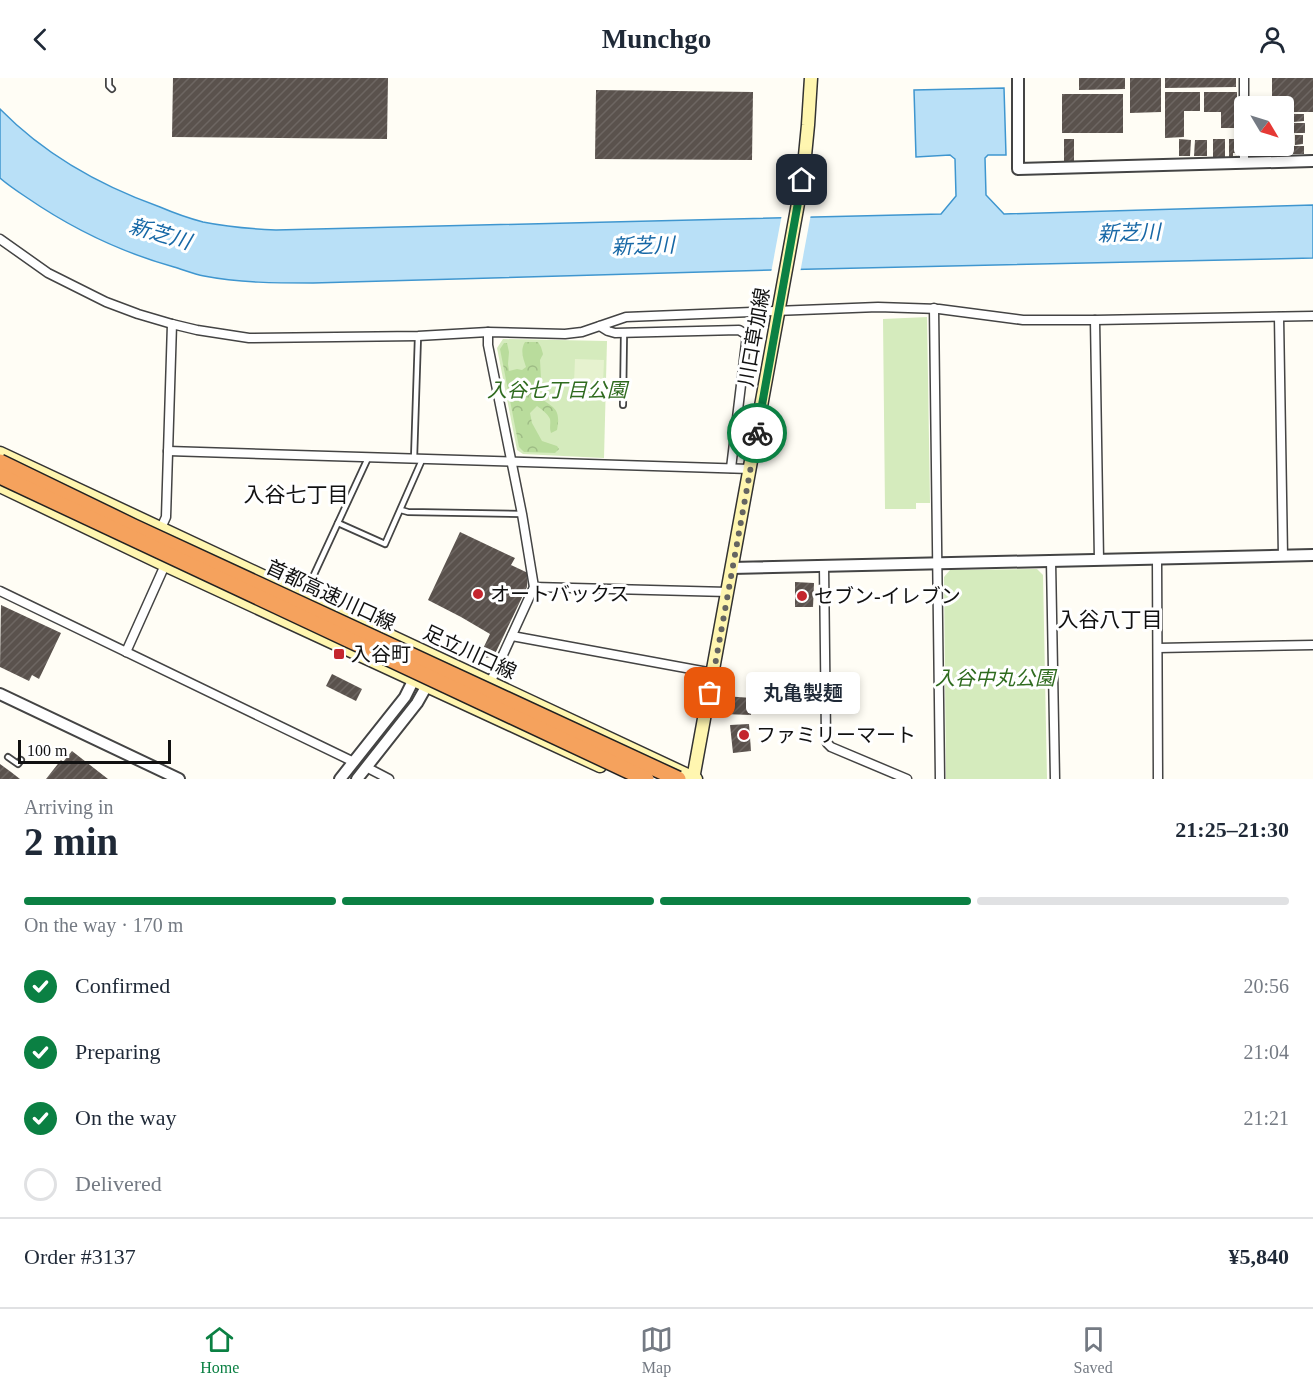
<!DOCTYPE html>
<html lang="en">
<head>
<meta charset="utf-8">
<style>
	body { margin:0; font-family:"Times New Roman","Noto Sans JP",serif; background:#f2f2f3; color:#1f2937; height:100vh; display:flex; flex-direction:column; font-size:22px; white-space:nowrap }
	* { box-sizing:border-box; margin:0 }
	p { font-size:20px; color:#747a83 }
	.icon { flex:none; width:33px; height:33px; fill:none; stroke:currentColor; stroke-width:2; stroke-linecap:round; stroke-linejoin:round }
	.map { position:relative; height:701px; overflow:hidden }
	.panel { display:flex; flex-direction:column; background:#fff; flex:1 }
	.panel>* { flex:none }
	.needle { width:39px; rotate:128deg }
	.controls { position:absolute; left:1234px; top:18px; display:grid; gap:12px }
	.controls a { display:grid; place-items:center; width:60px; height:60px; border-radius:6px; background:#fff; box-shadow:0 3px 9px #0003; font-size:30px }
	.scale { position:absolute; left:18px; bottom:15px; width:153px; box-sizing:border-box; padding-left:6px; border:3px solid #111; border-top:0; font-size:16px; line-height:21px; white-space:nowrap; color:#111; -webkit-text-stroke:4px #fff; paint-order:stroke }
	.pin { position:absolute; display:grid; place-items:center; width:51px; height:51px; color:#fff; margin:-26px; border-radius:12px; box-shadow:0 3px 9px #0006 }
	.courier { position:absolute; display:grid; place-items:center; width:60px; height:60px; margin:-30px; border:4px solid #0b8043; border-radius:50%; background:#fff; color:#222; box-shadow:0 2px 8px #0007 }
	.bubble { position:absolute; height:42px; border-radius:6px; background:#fff; box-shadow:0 3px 9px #0003; font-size:20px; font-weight:600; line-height:42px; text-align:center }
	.summary em { font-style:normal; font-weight:600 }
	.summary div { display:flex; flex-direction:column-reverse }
	.summary { display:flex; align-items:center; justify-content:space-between; height:102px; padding:0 24px }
	h1 { font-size:39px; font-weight:600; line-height:45px }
	.bar { display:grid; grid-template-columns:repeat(4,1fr); gap:9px 6px; align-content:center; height:72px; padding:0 24px }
	.bar i { height:8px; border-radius:4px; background:#e0e1e3 }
	.bar .on { background:#0b8043 }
	.bar p { grid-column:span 4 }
	.line { display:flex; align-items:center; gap:15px; padding:0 24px; border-top:2px solid #e0e1e3 }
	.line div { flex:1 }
	ol { padding:0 24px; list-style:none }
	li { display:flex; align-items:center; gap:18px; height:66px }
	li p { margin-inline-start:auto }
	li .icon { padding:6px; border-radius:50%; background:#0b8043; color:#fff; stroke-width:4 }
	li:last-child { color:#747a83 }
	li i { width:33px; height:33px; border:3px solid #e0e1e3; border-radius:50% }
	header { display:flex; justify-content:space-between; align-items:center; height:78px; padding:0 24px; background:#fff; font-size:27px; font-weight:600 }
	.dock { display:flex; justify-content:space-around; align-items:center; height:84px; border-top:2px solid #e0e1e3; background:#fff; font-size:16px; color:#747a83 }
	.dock a { display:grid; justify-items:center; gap:3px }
	.dock .on { color:#0b8043 }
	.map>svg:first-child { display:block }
</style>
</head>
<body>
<header><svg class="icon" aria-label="back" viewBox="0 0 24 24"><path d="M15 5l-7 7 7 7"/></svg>Munchgo<svg class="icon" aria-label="person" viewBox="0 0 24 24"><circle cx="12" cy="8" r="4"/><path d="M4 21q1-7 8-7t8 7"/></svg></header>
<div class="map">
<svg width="1313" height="701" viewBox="0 0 1313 701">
	<defs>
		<pattern id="forest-crowns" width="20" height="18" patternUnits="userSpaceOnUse" patternTransform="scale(1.5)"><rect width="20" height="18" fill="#b9dc9c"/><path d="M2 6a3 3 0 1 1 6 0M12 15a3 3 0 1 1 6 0" fill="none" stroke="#9ebc85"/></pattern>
		<pattern id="building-hatch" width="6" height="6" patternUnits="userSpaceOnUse" patternTransform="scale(1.5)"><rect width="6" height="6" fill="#5a524d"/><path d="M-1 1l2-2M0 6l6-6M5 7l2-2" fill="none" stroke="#6d6662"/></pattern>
	</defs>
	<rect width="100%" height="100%" fill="#fffdf5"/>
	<g fill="#d5ebbd">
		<path d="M927,239L930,425H916V431H885L883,241Z"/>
		<path d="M503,261L607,263L604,380L523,376L517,372L497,270Z"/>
		<path d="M1037,491L1043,497L1047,701H946L944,499L950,492Z"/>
	</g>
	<path fill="url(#forest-crowns)" d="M525,264H538L541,269L543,276L540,282L541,300L536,308V315C550,331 562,326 557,352L551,355C549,349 551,346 550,341C548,336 541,331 537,328L530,335L532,345L542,363L557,368L559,371L555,375L524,374L519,369L500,271L504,265H507L509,274L508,286L509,293L517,291L522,292L526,289C523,280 520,272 525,264Z"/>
	<path fill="#e6f2cf" d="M575,281L604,282L603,306L574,305Z"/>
	<path fill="#b9e0f7" stroke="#3f96cf" stroke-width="1.5" d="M1004,10L1006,77H988L985,80L986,117L1004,136L1313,127V180L772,192L313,205C277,205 240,205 204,198C194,196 184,192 174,189C120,174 71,150 26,119C17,113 8,107 0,100V31C44,76 101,108 160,129C174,135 188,140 203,144C228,149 252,151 276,152L941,136L956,118L955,81L950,77L916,79L914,12Z"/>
	<path fill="#fffdf5" d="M782,136H811L800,195H771Z"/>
	<g fill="url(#building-hatch)">
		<path d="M173,0H388L387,61L172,59Z"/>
		<path d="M1079,0H1125V11L1079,12Z"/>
		<path d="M1130,0H1161V34L1130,35Z"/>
		<path d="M1165,0H1236V9L1165,10Z"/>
		<path d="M1272,0H1313V34H1284V28H1272Z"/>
		<path d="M596,12L753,14L752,82L595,81Z"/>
		<path d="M1165,14H1200V33H1184V59L1165,60Z"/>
		<path d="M1204,14H1237V50H1221V34H1204Z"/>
		<rect x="1062" y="16" width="61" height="39"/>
		<path d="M1293,36H1304V43L1293,44Z"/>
		<rect x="1293" y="45" width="12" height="10"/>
		<path d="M1295,57H1303V66L1295,67Z"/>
		<rect x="1064" y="61" width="10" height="22"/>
		<path d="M1179,61L1191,62L1190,78H1179Z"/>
		<path d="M1213,61H1225V79L1213,80Z"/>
		<path d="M1229,61H1238V75H1233V80H1229Z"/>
		<path d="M1195,62H1207V78H1194Z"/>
		<rect x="1293" y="68" width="11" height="8"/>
		<path d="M460,454L515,480L511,487L528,495L527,509L494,578L486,580L479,579L490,556L461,539L428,522Z"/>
		<path d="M795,504L814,505L813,529H795Z"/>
		<path d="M1,527L61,555L39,601L32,597L29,603L0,589Z"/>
		<path d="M332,596L362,611L356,623L326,608Z"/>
		<path d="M724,618L752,620L751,637L723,636Z"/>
		<path d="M749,646L751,673L733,675L730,647Z"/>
		<path d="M72,673L108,701H46L61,682L63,684Z"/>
		<path d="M0,686L11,694L20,701H0Z"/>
	</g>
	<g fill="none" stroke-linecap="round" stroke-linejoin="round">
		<g stroke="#444" stroke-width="8">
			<g id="service">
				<path d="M109,0V8L112,11"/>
				<path d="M623,327L624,254"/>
				<path d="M414,381L418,258"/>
				<path d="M401,432L408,434L522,436"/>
				<path d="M338,445L385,466L422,382"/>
				<path d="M305,516L368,380"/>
				<path d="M8,679L18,686L21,682"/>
			</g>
		</g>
		<g stroke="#444" stroke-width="11">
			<g id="minor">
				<path d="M1244,0V85"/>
				<path d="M0,161L48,195L106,224L138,236L172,246L197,252L249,260L418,258L488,254L565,256L582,254L626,239L878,229L939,231L1023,242H1095L1313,238"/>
				<path d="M934,230L940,701"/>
				<path d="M1279,239L1283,478"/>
				<path d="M1095,242L1099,482"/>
				<path d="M600,248L608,253L615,255L739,252L747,257L731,390"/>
				<path d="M488,254V267L522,436L534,509L490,605"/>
				<path d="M168,373L750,391"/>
				<path d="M161,450L166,439L172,246"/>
				<path d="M1157,481L1158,701"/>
				<path d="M1051,483L1055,701"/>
				<path d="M824,488L826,660L827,665L831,669L907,701"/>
				<path d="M534,509L728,514"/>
				<path d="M0,513L354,684"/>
				<path d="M512,558L713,595"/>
				<path d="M1158,570L1313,567"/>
				<path d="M126,574L165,487"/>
				<path d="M366,689L389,701"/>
			</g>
		</g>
		<g stroke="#444" stroke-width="14">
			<g id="tertiary">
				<path d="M1018,0V91L1313,83"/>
				<path d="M732,490L1313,477"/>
				<path d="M0,616L179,701"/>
				<path d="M340,701L405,619L417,595"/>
				<path d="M357,701L417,625L430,602"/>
			</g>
		</g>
		<g stroke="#333" stroke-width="15">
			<g id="secondary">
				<path d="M0,375L696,701"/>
				<path d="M0,408L165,487L600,688"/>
				<path d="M693,701L803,98L808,47L811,0"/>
			</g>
		</g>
		<use href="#service" stroke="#fff" stroke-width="4.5"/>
		<use href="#minor" stroke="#fff" stroke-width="8"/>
		<use href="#tertiary" stroke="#fff" stroke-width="10"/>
		<use href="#secondary" stroke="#fff6b0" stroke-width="12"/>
		<g stroke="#222" stroke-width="18" stroke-linecap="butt">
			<g id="motorway-bridge">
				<path d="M0,384L134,449L678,701"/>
				<path d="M0,398L646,701"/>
			</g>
		</g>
		<use href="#motorway-bridge" stroke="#f5a25d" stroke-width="15"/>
	</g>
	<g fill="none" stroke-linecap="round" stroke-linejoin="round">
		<path stroke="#646461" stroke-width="6" stroke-dasharray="0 10.8" d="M710,615L757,355"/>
		<path stroke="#0b8043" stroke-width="8" d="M757,355L802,102"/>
	</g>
	<g fill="#c4262e" stroke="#fff" stroke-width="2">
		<circle cx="478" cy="516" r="6"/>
		<circle cx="802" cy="518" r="6"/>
		<rect x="333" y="570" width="12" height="12" rx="3"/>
		<circle cx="744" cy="657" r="6"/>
	</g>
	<g text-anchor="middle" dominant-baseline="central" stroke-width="6" stroke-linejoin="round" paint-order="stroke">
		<g font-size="20" fill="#111" stroke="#fff">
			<text transform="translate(754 259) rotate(-80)">川口草加線</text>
			<text transform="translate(331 517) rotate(25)">首都高速川口線</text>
			<text transform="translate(470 574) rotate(25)">足立川口線</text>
		</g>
		<g font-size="20" font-style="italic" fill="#2f6b1f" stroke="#fff">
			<text x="557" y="312">入谷七丁目公園</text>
			<text x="995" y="600">入谷中丸公園</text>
		</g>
		<g font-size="20" fill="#111" stroke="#fff" text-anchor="start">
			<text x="490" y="516">オートバックス</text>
			<text x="814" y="518">セブン-イレブン</text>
			<text x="351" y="576">入谷町</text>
			<text x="756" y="657">ファミリーマート</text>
		</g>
		<g font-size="21" font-style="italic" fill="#1768a6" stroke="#fff">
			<text transform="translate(1129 155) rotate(-2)">新芝川</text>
			<text transform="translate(160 156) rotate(16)">新芝川</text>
			<text transform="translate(643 168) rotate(-2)">新芝川</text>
		</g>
		<g font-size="21" fill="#111" stroke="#fff">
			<text x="296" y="417">入谷七丁目</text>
			<text x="1110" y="542">入谷八丁目</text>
		</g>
	</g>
</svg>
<div class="controls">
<a><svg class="needle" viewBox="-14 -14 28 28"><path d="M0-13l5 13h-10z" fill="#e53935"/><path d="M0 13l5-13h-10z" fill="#747a83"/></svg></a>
</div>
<div class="scale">100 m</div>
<div class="pin" style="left:710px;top:615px;background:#ea580c"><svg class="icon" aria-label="bag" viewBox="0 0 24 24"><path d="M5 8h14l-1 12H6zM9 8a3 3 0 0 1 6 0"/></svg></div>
<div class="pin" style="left:802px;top:102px;background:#1f2937"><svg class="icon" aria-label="home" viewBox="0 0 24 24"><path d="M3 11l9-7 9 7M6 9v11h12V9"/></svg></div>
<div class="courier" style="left:757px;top:355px"><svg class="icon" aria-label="bike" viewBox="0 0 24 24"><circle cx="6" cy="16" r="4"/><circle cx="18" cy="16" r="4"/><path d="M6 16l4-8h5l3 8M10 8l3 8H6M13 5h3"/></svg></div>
<div class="bubble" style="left:746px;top:594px;width:114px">丸亀製麺</div>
</div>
<section class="panel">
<div class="summary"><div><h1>2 min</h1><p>Arriving in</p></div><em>21:25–21:30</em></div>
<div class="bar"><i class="on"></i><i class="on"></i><i class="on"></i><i></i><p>On the way · 170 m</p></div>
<ol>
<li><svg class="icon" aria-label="check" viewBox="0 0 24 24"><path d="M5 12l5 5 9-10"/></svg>Confirmed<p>20:56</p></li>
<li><svg class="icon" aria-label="check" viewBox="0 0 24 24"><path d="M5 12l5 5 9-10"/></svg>Preparing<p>21:04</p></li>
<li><svg class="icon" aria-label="check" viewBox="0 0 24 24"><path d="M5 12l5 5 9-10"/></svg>On the way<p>21:21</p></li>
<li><i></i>Delivered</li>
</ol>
<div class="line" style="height:78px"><div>Order #3137</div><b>¥5,840</b></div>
</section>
<nav class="dock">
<a class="on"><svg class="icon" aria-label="home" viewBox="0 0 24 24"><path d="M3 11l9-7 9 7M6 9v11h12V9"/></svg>Home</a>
<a><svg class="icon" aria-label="map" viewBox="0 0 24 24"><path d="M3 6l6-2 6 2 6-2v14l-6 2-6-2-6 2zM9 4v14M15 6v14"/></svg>Map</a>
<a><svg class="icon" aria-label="saved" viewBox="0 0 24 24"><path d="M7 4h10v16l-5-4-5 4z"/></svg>Saved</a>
</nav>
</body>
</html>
